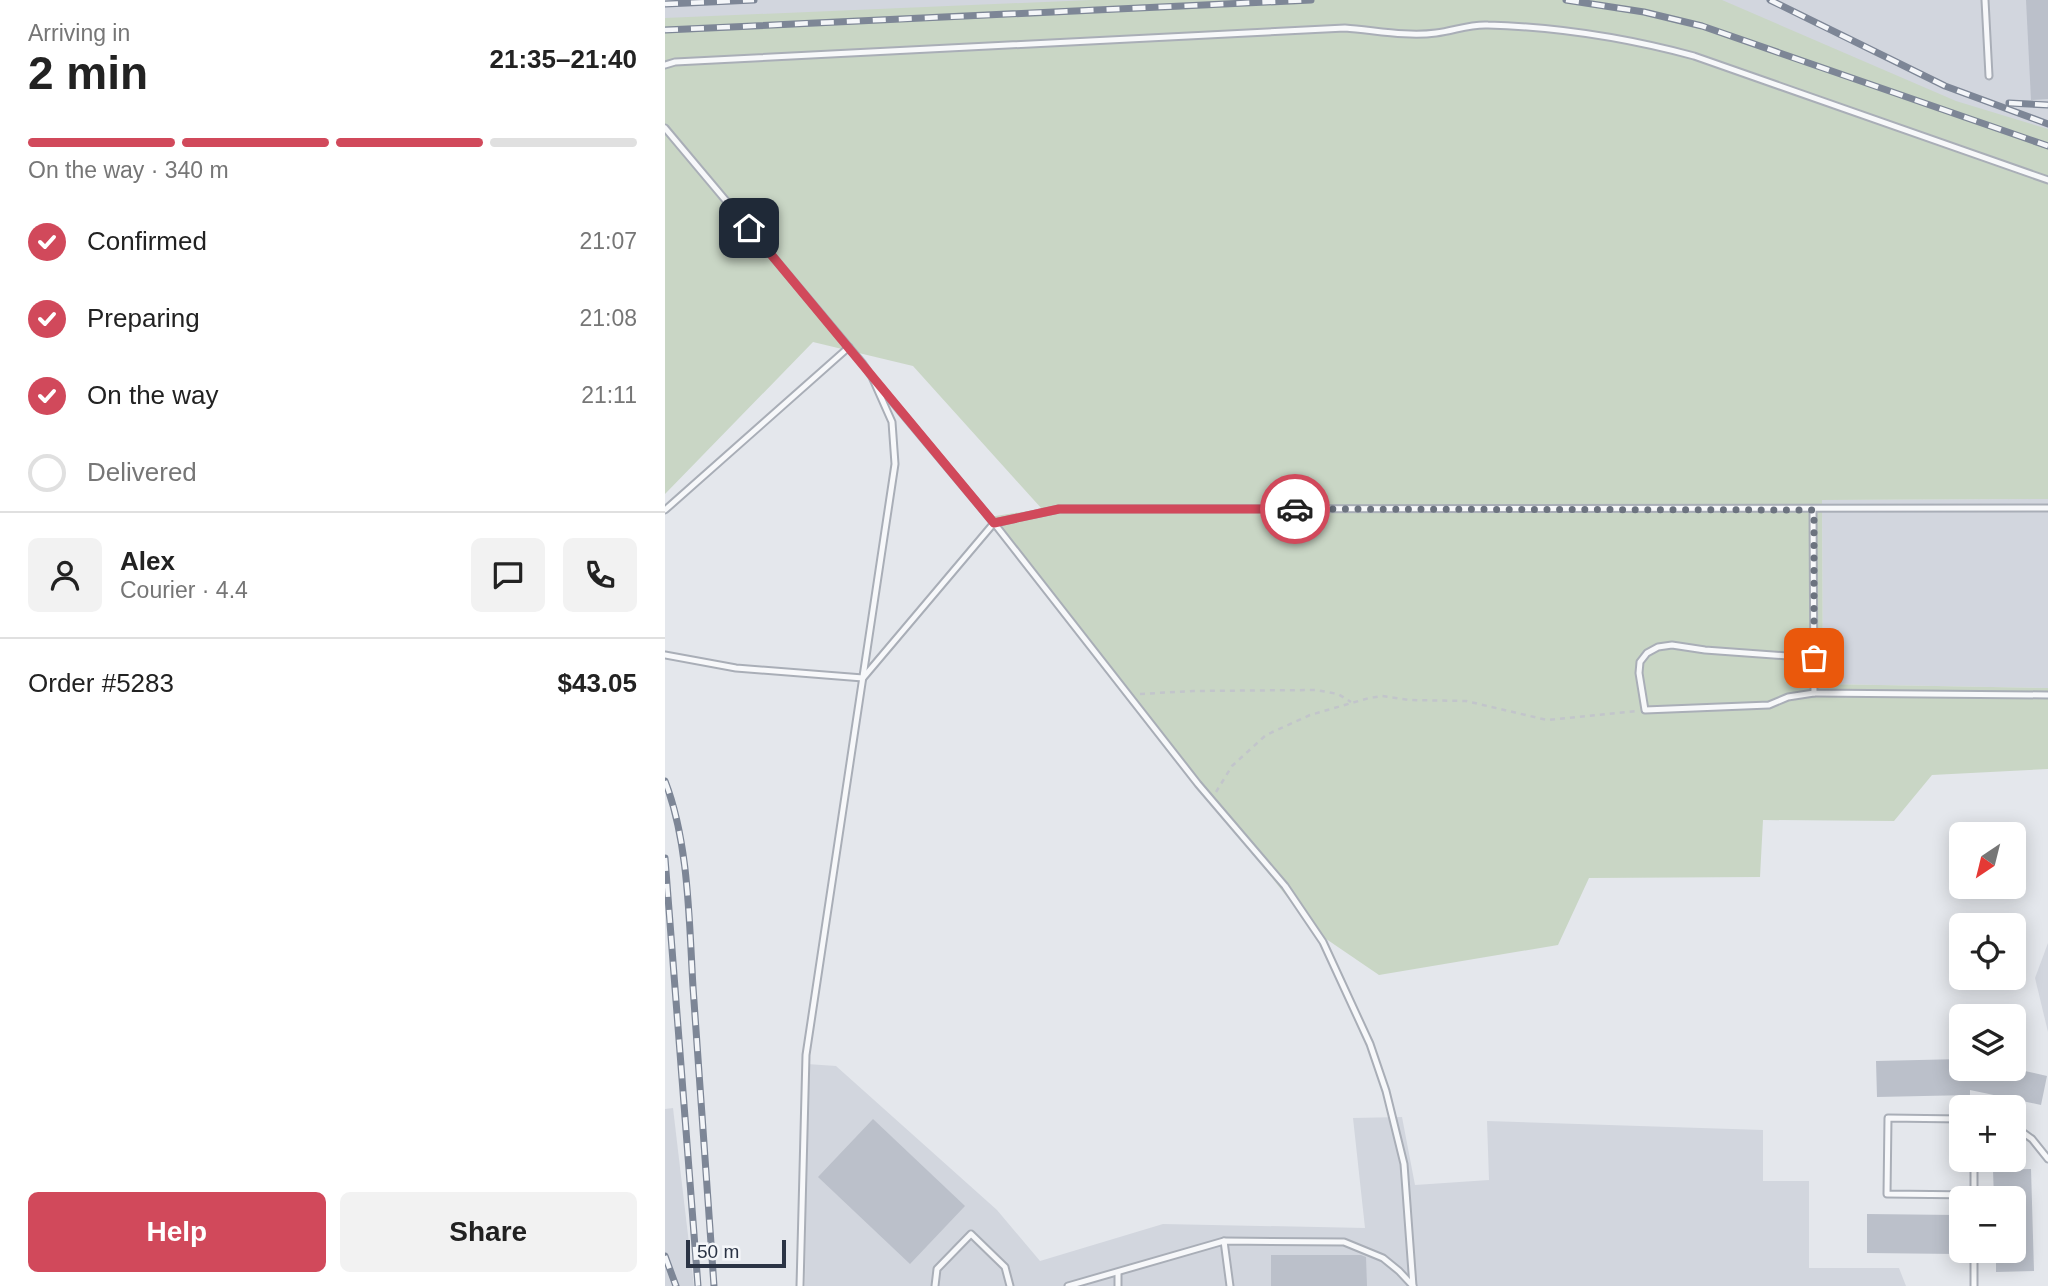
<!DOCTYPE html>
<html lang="en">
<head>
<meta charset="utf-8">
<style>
	body { margin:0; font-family:Helvetica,sans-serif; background:#f2f2f2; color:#222; height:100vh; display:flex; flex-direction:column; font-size:26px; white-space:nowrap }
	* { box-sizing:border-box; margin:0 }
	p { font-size:23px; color:#767676 }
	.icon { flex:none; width:38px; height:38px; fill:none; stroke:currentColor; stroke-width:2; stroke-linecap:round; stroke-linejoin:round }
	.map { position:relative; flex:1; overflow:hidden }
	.details { display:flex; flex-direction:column; background:#fff; width:665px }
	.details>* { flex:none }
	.needle { width:46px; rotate:215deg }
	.buttons { position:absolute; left:1284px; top:822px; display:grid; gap:14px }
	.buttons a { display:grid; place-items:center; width:77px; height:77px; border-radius:10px; background:#fff; box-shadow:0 4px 18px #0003; font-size:35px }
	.scale { position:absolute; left:21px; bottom:18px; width:100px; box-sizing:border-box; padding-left:7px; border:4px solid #2b3445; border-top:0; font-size:19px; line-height:24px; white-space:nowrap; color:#2b3445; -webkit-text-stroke:5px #f4f6f9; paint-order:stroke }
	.pin { position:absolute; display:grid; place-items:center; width:60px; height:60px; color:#fff; margin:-30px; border-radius:14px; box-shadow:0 4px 10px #0006 }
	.courier { position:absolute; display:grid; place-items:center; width:70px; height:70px; margin:-35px; border:5px solid #d1495b; border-radius:50%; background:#fff; color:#222; box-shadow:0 2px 9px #0007 }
	.head em { font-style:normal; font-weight:700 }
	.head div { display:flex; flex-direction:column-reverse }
	.head { display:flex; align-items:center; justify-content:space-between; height:119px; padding:0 28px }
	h1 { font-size:46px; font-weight:700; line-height:52px }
	.bar { display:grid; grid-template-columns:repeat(4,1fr); gap:10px 7px; align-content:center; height:84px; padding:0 28px }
	.bar i { height:9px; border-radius:5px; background:#e0e0e0 }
	.bar .on { background:#d1495b }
	.bar p { grid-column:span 4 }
	.line { display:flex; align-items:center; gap:18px; padding:0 28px; border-top:2px solid #e0e0e0 }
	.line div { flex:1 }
	.round { display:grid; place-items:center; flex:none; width:74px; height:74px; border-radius:10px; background:#f2f2f2 }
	ol { padding:0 28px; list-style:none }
	li { display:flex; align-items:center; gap:21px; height:77px }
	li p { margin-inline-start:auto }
	li .icon { padding:7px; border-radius:50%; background:#d1495b; color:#fff; stroke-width:4 }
	li:last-child { color:#767676 }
	li i { width:38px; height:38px; border:4px solid #e0e0e0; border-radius:50% }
	.action { display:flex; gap:14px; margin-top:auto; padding:14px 28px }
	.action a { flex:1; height:80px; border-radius:10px; background:#d1495b; color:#fff; font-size:28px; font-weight:700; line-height:80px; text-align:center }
	.action a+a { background:#f2f2f2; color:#222 }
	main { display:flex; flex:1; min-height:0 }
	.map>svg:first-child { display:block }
</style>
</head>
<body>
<main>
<section class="details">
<div class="head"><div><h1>2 min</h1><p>Arriving in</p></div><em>21:35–21:40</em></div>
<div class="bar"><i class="on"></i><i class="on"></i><i class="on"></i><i></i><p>On the way · 340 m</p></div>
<ol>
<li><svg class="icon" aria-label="check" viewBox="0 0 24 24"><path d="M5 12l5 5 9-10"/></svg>Confirmed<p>21:07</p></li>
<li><svg class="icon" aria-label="check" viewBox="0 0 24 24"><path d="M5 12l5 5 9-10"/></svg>Preparing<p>21:08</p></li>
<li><svg class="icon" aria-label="check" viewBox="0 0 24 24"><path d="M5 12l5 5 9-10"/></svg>On the way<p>21:11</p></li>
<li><i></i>Delivered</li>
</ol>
<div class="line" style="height:126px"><a class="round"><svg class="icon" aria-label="person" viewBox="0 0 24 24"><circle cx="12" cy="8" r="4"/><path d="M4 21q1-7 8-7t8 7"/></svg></a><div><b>Alex</b><p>Courier · 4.4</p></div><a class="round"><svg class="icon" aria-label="chat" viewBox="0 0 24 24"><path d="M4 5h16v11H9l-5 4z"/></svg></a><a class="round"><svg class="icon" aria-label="phone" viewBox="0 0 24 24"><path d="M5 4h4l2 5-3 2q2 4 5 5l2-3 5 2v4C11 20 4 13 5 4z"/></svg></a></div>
<div class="line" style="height:91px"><div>Order #5283</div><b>$43.05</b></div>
<div class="action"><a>Help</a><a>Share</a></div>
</section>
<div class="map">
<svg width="1383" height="1286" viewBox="0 0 1383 1286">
	<rect width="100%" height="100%" fill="#e4e7ec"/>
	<g fill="#d2d6de">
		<path d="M0,0H1383V167L0,51Z"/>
		<path d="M1383,499V688L1158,684L1157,500Z"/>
		<path d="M1383,943V1032L1370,978Z"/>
		<path d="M142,1064L171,1066L332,1210L375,1261L498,1224L700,1228L688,1118L737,1117L750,1185L824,1180L822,1121L1098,1130V1181H1144V1268H1234L1241,1286H140Z"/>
		<path d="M8,1108L29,1286H0V1109Z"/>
	</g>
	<path fill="#c9d6c5" d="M426,0H1057L1291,101L1383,129V499L1157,500L1158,684L1383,688V769L1267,775L1229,821L1098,820L1095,877L924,878L893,945L714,975L648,930L324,517L377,509L248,366L148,342L0,494V18Z"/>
	<g fill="#bbc0ca">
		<path d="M1361,0H1383V99L1366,100Z"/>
		<path d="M1297,1059V1069H1351L1382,1076L1376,1105L1305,1090V1095L1212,1097L1211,1061Z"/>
		<path d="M208,1119L300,1206L245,1264L153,1177Z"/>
		<path d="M1366,1169L1369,1271L1331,1272V1251H1349V1199H1329L1328,1170Z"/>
		<path d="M1202,1214L1291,1215V1254L1202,1253Z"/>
		<path d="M606,1255H696L701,1257L702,1286H606Z"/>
	</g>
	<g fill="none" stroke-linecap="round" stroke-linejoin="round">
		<g stroke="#a9aeb7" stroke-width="9">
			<g id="service">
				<path d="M1320,0L1324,76"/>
				<path d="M0,65L10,62L680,28C709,30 741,37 771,33C789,31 804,24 823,25C893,27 962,38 1029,56L1383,180"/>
				<path d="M0,128L198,364L207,377L227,422L230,464L141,1055L135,1286"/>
				<path d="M212,383L329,523L533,784L620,886L658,942L705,1044L721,1091L739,1164L748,1286"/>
				<path d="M0,510L184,347"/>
				<path d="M1148,510L1149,693L1383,695"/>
				<path d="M0,655L71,668L198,678L329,523L394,509L1383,508"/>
				<path d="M1149,658L1040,650L1007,645L993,647L982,653L975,662L974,673L980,710L1104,705L1123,697L1149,693"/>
				<path d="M1297,1119L1223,1118L1222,1194L1309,1195"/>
				<path d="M1349,1126L1367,1139L1383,1159"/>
				<path d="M1309,1160V1196"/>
				<path d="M559,1241L565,1286"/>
				<path d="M1309,1251V1286"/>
				<path d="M270,1286L272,1269L306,1234L340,1267L345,1286"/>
				<path d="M403,1286L559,1241L679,1242L718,1258L734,1271L748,1286"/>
				<path d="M453,1286V1273"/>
			</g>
		</g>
		<g stroke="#c2c5cb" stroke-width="2.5" stroke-dasharray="5 5" stroke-linecap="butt">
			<path d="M475,694L528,691L651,690L673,694L686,702"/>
			<path d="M551,792L567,766L601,735L645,715L704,698L717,696L744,700L801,701L882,720L973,711"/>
		</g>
		<use href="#service" stroke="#f7f8fa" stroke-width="5"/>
		<g stroke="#7d8696" stroke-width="7">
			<g id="rail">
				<path d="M901,0L979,12L1037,26L1383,146"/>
				<path d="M1105,0L1280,86L1383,124"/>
				<path d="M0,4L89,0"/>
				<path d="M0,30L646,0"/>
				<path d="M1344,103L1383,105"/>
				<path d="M0,781C24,843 24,921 28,987C35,1087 42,1186 49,1286"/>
				<path d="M0,858L33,1286"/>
				<path d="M0,1256L11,1286"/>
			</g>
		</g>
		<use href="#rail" stroke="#f4f6f9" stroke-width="4.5" stroke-dasharray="13" stroke-linecap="butt"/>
	</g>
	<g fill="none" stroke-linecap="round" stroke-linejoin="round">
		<path stroke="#6c737f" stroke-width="7" stroke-dasharray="0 12.6" d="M630,509L1149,510V658"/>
		<path stroke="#d1495b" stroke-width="9" d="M84,228L329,523L394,509H630"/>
	</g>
</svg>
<div class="buttons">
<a><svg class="needle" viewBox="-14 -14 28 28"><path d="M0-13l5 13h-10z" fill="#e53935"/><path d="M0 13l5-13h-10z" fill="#767676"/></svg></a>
<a><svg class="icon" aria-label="locate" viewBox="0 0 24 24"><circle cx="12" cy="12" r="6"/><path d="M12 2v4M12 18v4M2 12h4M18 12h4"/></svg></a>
<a><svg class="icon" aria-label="layers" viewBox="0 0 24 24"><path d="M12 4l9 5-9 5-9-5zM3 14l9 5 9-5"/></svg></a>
<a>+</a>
<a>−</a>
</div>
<div class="scale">50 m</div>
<div class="pin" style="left:1149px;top:658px;background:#ea580c"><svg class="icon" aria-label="bag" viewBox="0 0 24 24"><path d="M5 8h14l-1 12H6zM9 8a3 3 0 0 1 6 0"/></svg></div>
<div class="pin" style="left:84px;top:228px;background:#1f2937"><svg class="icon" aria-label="home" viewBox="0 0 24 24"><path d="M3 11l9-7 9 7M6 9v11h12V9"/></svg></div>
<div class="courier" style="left:630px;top:509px"><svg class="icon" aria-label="car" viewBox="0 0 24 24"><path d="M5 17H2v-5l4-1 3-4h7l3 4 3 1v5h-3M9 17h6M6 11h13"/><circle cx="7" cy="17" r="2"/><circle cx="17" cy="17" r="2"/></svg></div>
</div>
</main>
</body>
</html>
